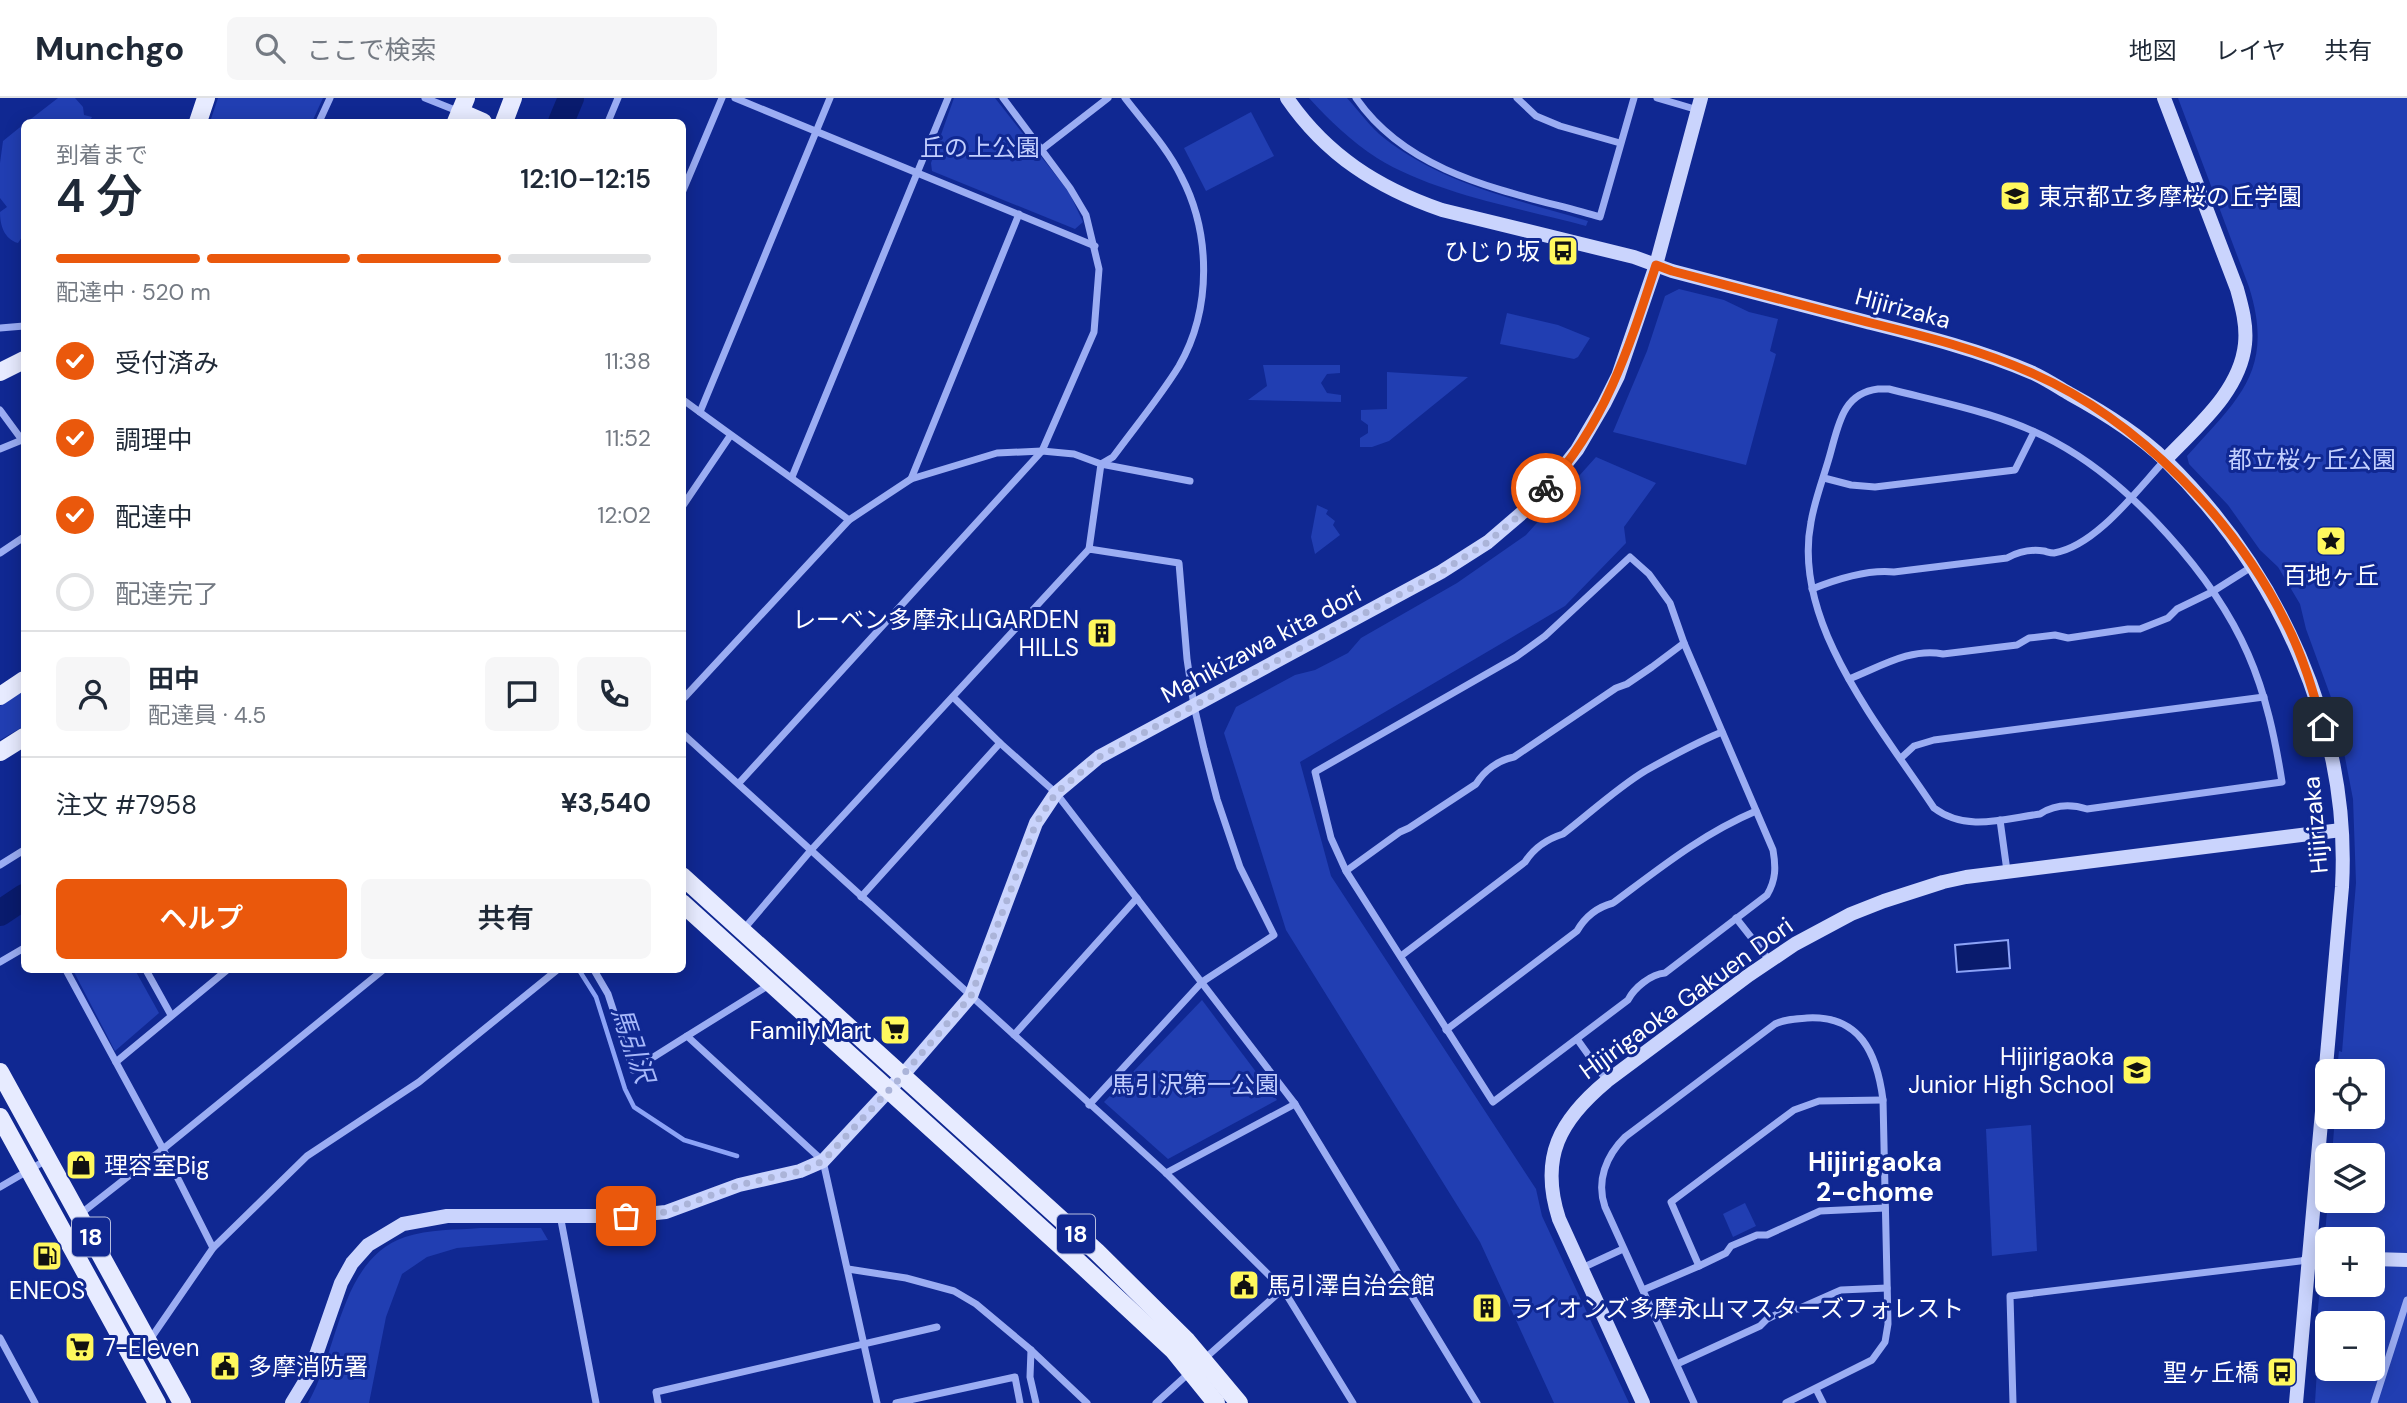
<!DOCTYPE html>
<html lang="ja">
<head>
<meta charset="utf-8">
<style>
	body { margin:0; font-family:"DM Sans","Noto Sans JP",sans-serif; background:#f6f6f7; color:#1f2937; height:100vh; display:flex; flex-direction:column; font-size:26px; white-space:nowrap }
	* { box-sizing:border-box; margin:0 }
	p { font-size:23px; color:#747a83 }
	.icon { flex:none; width:38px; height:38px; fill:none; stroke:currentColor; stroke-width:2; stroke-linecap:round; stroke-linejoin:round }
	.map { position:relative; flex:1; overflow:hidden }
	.side { position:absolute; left:21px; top:21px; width:665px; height:854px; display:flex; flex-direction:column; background:#fff; border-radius:10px; box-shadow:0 4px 18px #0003 }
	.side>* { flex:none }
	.buttons { position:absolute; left:2315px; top:961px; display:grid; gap:14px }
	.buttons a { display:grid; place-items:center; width:70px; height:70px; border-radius:10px; background:#fff; box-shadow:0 4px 18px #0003; font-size:35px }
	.pin { position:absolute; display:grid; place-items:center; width:60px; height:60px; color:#fff; margin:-30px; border-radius:14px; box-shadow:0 4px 10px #0006 }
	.courier { position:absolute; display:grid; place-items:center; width:70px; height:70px; margin:-35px; border:5px solid #ea580c; border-radius:50%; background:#fff; color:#222; box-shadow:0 2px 9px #0007 }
	.head em { font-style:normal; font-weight:600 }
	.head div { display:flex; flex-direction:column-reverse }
	.head { display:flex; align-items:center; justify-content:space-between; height:119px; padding:0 35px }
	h1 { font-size:46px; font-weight:600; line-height:52px }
	.bar { display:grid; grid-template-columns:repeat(4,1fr); gap:10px 7px; align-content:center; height:84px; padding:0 35px }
	.bar i { height:9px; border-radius:5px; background:#e0e1e3 }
	.bar .active { background:#ea580c }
	.bar p { grid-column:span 4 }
	.line { display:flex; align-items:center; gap:18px; padding:0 35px; border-top:2px solid #e0e1e3 }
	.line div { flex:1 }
	.round { display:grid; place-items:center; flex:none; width:74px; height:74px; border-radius:10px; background:#f6f6f7 }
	ol { padding:0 35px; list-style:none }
	li { display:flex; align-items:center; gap:21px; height:77px }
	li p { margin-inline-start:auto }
	li .icon { padding:7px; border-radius:50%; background:#ea580c; color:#fff; stroke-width:4 }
	li:last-child { color:#747a83 }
	li i { width:38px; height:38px; border:4px solid #e0e1e3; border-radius:50% }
	.primary-button { display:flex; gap:14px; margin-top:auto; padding:14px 35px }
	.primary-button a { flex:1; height:80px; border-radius:10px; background:#ea580c; color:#fff; font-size:28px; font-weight:600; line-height:80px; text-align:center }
	.primary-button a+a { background:#f6f6f7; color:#1f2937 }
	header { display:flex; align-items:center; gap:42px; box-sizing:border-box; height:98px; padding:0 35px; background:#fff; border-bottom:2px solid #e0e1e3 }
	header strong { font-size:33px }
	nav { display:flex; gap:38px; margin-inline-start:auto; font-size:24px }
	.search { width:490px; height:63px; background:#f6f6f7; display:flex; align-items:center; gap:18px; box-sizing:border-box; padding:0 24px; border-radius:10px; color:#747a83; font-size:26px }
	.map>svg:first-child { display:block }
</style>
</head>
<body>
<header>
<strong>Munchgo</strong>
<div class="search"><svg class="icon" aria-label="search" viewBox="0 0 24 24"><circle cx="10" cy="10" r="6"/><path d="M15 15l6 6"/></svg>ここで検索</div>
<nav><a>地図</a><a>レイヤ</a><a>共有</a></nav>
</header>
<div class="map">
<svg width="2407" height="1305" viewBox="0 0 2407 1305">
	<rect width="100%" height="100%" fill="#102892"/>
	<g fill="#213eb2" fill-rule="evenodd">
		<path d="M58,0H75L83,9L84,17L92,19L89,24H27Z"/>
		<path d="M218,0H323L312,24H210Z"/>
		<path d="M954,0H995L1069,94L1083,124L1075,131L932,73L931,65Z"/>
		<path d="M1309,0H1347C1359,13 1370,29 1384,40C1442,86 1518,102 1588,123L1586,128C1520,110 1435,96 1377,60C1352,44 1329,22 1309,0Z"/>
		<path d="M2178,0H2407V1305H2315L2317,1271L2315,1243L2328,1103L2373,1102V1057H2332L2335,1019L2373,1018V973H2337L2339,953L2342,954L2356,785L2353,701L2336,613L2306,531L2300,506L2278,469L2260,452L2228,407L2189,366L2187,358C2239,300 2275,272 2249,189ZM2328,1141H2373V1186H2328ZM2328,1225H2373V1270H2328Z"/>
		<path d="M1251,14L1274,58L1206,93L1184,50Z"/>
		<path d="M24,26V136L18,145C4,141 0,127 0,114L7,109L0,100V65L3,43Z"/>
		<path d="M1679,191L1724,202L1749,214L1778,221L1770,253L1776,256L1746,367L1613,334L1647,253L1665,198Z"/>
		<path d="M1507,215L1558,227L1590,240L1578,259L1574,261L1500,246Z"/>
		<path d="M1263,267H1340V275L1327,276L1321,285L1327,295L1341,297V304L1248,302L1267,288Z"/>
		<path d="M1387,274L1468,279L1389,343L1372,349H1360V340L1368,335V327L1361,322V312L1387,311Z"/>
		<path d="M1596,359L1656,385L1624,429L1626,445L1565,508L1300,664L1331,778L1536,1091L1542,1118L1629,1305H1554L1480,1144L1286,832L1224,635L1236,609L1295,577L1315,572L1348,555L1361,540L1457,485L1526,437Z"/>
		<path d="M1317,407L1328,412L1326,416L1335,423L1333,427L1340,437L1315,456L1311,439Z"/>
		<path d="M24,593V628L0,642V608Z"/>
		<path d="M73,872H135L159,915L115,953Z"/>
		<path d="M1202,902L1277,1002L1168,1061L1104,1004Z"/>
		<path d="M2031,1027L2037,1153L1992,1158L1986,1031Z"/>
		<path d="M1745,1105L1756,1128L1733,1139L1723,1116Z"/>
		<path d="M480,1130H541L548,1142L457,1150L427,1159L402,1176L386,1219L369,1305H308C339,1251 340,1161 405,1139C429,1131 456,1132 480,1130Z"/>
	</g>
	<path fill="#091b6d" stroke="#8ca3f7" stroke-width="2" d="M2008,842L2010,870L1957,874L1955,847Z"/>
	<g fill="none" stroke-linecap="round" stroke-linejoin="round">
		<path stroke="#8ca3f7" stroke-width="4.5" d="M579,872L596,899L625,991L634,1009L684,1042L737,1058"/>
		<g stroke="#091b6d" stroke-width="26">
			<path d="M561,24L571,0"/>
			<path d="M0,815L24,799"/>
		</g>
		<g stroke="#9badf3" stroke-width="7">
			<path d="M425,0L460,14"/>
			<path d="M735,0L1095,148"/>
			<path d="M1356,0C1411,80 1514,94 1600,119L1634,0"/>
			<path d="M1517,0L1536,18L1560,28L1620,45"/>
			<path d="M1657,0L1698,12"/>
			<path d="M319,24L330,0"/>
			<path d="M608,24L618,0"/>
			<path d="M1041,52L1108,0"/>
			<path d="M682,95L722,0"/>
			<path d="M0,230L24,228"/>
			<path d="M1878,291H1889C1944,305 2005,316 2055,344C2131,385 2214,478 2248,556C2266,597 2275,640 2282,684L2087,711C2071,706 2054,707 2040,716C2003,721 1966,734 1934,710C1882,631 1791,525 1811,424C1815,400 1825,376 1831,353C1839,324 1844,295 1878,291Z"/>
			<path d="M682,301C737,342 794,381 849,422"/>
			<path d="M0,312L22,342L0,351"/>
			<path d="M700,314L830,0"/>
			<path d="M792,379L948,0"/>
			<path d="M1824,380L1851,387L1875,389L2015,372L2034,334"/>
			<path d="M911,381L1019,116"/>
			<path d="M682,409L730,338"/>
			<path d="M1089,451L1101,366L1113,359C1135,329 1160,299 1179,268C1212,211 1211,135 1181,78C1167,49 1144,25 1125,0"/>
			<path d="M0,455L24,439"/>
			<path d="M1630,459L1649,476L1670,505L1684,545L1773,752C1776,769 1776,782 1767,797L1665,875C1651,876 1634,890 1628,902L1493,1004L1346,773L1331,740L1315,674L1516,559L1545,538Z"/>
			<path d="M1812,491C1837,481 1867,471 1894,474L2007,460C2018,454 2031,451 2044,453C2048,454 2050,455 2054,455C2096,448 2137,392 2165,362"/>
			<path d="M1849,581C1878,570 1911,549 1943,556L2017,547L2029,540L2055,537L2068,540L2128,531H2140L2168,520L2177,511L2212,494L2253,468"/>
			<path d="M954,600L1000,645L1056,695L1295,1006L1477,1305"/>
			<path d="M682,602L849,422L911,381L997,355L1042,353L1074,356L1101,366L1190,383"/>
			<path d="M682,635L1166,1075L1283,1191L1353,1305"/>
			<path d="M1901,660L1914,648L1934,642L2264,599"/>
			<path d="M739,685L1042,353L1094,234L1099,171L1086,117L1070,90L1003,0"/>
			<path d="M2000,722L2007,773"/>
			<path d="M0,767L24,752"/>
			<path d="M1346,773L1400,734L1409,730L1476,686C1484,673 1498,662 1514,659L1616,590L1627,586L1652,569L1684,545"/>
			<path d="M861,799L1000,645"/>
			<path d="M1736,820L1769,862"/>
			<path d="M743,832L812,751L1089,451L1179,465L1187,561L1194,608L1204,651L1217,701L1240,769L1274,837L1202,884L1089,1007"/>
			<path d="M1401,858L1525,764C1534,750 1547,741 1563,736C1589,716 1617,690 1645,673C1670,659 1695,645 1722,634"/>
			<path d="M0,864L24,850"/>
			<path d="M66,872L163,1051L213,1150"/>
			<path d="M146,872L171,917"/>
			<path d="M594,872L608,896L633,972L687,938L823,1063L877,1305"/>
			<path d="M1446,932L1577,833C1585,819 1598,809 1613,805C1660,770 1702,736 1756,713"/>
			<path d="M1014,937L1137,800"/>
			<path d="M687,938L769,887"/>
			<path d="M1577,941L1607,983"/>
			<path d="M116,964L227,872"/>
			<path d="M1166,1075L1295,1006"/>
			<path d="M0,1089L48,1061"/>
			<path d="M79,1117L163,1051L383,872"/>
			<path d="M560,1117L596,1305"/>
			<path d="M1699,1168L1671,1104L1794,1012L1819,1003L1883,1002"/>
			<path d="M1582,1170L1623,1151"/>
			<path d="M848,1171L906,1180L954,1193L976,1206L1031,1252L1087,1305"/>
			<path d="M1643,1192L1699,1168L1726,1155L1731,1148L1757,1137H1767L1820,1113L1885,1110"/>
			<path d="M0,1240L35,1305"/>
			<path d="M149,1243L213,1150L307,1058L419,984L557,872"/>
			<path d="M1031,1252L1030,1279L1036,1305"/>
			<path d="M1203,1262L1283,1191"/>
			<path d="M1677,1266L1760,1228L1767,1221L1788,1211H1798L1841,1192L1887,1190"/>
			<path d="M1816,1291L1823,1305"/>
			<path d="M658,1305L656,1294L937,1229"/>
			<path d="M896,1305L1015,1279L1020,1305"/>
			<path d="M1156,1305L1189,1275"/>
			<path d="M1694,1305L1605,1109C1596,1083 1606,1058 1625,1039L1775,926C1785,921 1795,921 1807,920C1860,917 1877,955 1883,1002L1888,1226L1885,1244L1872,1262L1786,1305"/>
			<path d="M2013,1305L2010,1198L2308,1162"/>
			<path d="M2374,1305L2407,1202"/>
		</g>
		<g stroke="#cad4fd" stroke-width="14">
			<path d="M1287,0C1326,57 1378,90 1442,112L1634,159L1672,173C1737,190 1802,207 1867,224C1923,238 1980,252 2033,275C2046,281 2058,289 2070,296C2103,314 2138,336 2165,362C2278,472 2351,630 2342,789L2296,1305"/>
			<path d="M2164,0L2237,191C2242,209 2247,227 2245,246C2240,294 2196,329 2165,362"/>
			<path d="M2373,1161L2407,1162"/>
			<path d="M2308,1162L2328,1160"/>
			<path d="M292,1305L309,1277L341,1185L352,1165L368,1147L403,1126L447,1118H626L666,1114L739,1087L800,1073L823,1063L902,978L971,898L1036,725L1056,695L1099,659L1441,474L1488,444L1523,414L1553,382L1577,352L1604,306L1618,278L1656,167L1701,0"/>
			<path d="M1643,1305L1559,1121C1539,1059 1560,1022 1607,983L1749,877L1795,846L1851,816L1884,803L1943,784L1966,779L2341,732"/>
		</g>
		<g stroke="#e7ebff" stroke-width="18">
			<path d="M460,14L483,24"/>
			<path d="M198,24L206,0"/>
			<path d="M456,24L466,0"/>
			<path d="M504,24L513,0"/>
			<path d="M0,274L24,262"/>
			<path d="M0,598L24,582"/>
			<path d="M0,654L24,639"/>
			<path d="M682,778L1097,1154L1187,1243L1239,1305"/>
			<path d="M682,805L1073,1159L1174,1253L1216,1305"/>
			<path d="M0,974L182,1305"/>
			<path d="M0,1019L157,1305"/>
		</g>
	</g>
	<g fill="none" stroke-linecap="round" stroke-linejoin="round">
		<path stroke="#abb4d9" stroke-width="7" stroke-dasharray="0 12.6" d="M626,1118L666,1114L739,1087L800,1073L823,1063L902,978L971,898L1036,725L1056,695L1099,659L1441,474L1488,444L1523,414L1546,390"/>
		<path stroke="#ea580c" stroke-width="9" d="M1546,390C1605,327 1630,247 1656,167L1672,173C1737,190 1802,207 1867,224C1924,238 1981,252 2034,276C2138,322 2236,423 2286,525C2303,558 2313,593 2323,629"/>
	</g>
	<defs>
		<g id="school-square" transform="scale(1.575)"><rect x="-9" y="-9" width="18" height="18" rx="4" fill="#fff85d" stroke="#102892"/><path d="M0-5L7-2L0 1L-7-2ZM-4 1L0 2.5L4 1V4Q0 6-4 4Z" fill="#111"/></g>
		<g id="bus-square" transform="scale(1.575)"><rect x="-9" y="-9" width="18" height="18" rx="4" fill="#fff85d" stroke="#102892"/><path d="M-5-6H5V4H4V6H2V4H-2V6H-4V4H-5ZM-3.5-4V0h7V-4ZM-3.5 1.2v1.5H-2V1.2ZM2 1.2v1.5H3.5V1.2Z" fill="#111"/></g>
		<g id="sight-square" transform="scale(1.575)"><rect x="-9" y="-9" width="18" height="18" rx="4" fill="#fff85d" stroke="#102892"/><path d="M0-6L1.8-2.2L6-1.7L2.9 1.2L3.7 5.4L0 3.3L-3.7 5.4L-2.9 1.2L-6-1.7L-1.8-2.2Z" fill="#111"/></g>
		<g id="building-square" transform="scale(1.575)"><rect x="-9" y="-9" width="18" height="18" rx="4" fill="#fff85d" stroke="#102892"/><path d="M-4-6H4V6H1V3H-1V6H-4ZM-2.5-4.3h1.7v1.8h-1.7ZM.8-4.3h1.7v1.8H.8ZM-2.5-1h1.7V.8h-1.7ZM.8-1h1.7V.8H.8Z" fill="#111"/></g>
		<g id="supermarket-square" transform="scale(1.575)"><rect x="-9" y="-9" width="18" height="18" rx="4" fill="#fff85d" stroke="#102892"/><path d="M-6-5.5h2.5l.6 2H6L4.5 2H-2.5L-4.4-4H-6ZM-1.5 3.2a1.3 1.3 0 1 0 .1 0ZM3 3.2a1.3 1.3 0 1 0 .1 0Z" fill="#111"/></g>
		<g id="shop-square" transform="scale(1.575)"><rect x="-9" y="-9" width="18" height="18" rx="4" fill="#fff85d" stroke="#102892"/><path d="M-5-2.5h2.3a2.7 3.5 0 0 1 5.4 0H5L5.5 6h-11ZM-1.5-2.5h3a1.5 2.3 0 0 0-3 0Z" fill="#111"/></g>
		<g id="fuel-square" transform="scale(1.575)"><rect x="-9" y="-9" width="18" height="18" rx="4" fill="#fff85d" stroke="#102892"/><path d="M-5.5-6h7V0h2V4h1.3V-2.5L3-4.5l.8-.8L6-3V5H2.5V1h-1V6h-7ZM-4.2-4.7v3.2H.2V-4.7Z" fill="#111"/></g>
		<g id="civic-square" transform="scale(1.575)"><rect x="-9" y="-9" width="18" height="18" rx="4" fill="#fff85d" stroke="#102892"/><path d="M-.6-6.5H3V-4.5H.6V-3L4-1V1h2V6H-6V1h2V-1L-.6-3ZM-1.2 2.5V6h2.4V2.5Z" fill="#111"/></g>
	</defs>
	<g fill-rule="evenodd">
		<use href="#school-square" x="2015" y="98"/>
		<use href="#bus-square" x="1563" y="153"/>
		<use href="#sight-square" x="2331" y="443"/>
		<use href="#building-square" x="1102" y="535"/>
		<use href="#supermarket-square" x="895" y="932"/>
		<use href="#school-square" x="2137" y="972"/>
		<use href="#shop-square" x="81" y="1067"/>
		<use href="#fuel-square" x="47" y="1158"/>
		<use href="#civic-square" x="1244" y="1187"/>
		<use href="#building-square" x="1487" y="1210"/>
		<use href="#supermarket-square" x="80" y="1249"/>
		<use href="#civic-square" x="225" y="1268"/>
		<use href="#bus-square" x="2282" y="1274"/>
	</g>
	<g text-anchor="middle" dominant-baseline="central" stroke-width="6" stroke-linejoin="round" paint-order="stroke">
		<g fill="#102892" stroke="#b7bede" stroke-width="2">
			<rect x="1057" y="1116.5" width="38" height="39" rx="5"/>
			<rect x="72" y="1119.5" width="38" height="39" rx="5"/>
		</g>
		<g font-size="23" font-weight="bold" fill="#fff">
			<text x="1076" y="1136">18</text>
			<text x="91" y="1139">18</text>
		</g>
		<g font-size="24" fill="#c3cffe" stroke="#102892">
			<text x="980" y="49">丘の上公園</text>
			<text x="2312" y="361">都立桜ヶ丘公園</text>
			<text x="1195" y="986">馬引沢第一公園</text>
		</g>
		<g font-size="24" fill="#fff" stroke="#102892" text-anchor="start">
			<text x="2038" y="98">東京都立多摩桜の丘学園</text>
			<text x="1540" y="153" text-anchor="end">ひじり坂</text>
			<text x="2331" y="477" text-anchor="middle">百地ヶ丘</text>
			<text x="1079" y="521" text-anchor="end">レーベン多摩永山GARDEN<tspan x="1079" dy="28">HILLS</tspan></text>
			<text x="872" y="932" text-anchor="end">FamilyMart</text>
			<text x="2114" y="958" text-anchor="end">Hijirigaoka<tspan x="2114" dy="28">Junior High School</tspan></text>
			<text x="104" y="1067">理容室Big</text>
			<text x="1267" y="1187">馬引澤自治会館</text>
			<text x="47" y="1192" text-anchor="middle">ENEOS</text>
			<text x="1510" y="1210">ライオンズ多摩永山マスターズフォレスト</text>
			<text x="103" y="1249">7-Eleven</text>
			<text x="248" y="1268">多摩消防署</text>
			<text x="2259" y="1274" text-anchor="end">聖ヶ丘橋</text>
		</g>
		<g font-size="24" fill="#fff" stroke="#102892">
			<text transform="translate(1903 210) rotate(15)">Hijirizaka</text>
			<text transform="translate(1261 546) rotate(-28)">Mahikizawa kita dori</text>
			<text transform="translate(2315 727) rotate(-95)">Hijirizaka</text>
			<text transform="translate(1686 900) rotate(-36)">Hijirigaoka Gakuen Dori</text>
		</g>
		<g font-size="26" font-style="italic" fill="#a7b8fa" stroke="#102892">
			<text transform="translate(633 947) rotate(71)">馬引沢</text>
		</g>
		<g font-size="26" font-weight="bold" fill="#fff" stroke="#102892">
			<text x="1875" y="1064">Hijirigaoka<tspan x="1875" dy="30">2-chome</tspan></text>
		</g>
	</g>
</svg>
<div class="buttons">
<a><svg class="icon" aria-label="locate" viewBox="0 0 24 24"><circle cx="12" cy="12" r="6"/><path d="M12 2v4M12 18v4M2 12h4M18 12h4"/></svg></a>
<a><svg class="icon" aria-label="layers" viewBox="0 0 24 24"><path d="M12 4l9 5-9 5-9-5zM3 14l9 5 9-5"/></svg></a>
<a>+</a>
<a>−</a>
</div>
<div class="pin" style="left:626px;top:1118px;background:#ea580c"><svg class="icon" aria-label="bag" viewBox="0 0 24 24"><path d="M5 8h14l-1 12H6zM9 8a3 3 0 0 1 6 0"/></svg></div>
<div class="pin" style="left:2323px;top:629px;background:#1f2937"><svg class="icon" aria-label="home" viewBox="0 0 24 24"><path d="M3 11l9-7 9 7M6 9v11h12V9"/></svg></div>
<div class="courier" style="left:1546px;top:390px"><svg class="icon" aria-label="bike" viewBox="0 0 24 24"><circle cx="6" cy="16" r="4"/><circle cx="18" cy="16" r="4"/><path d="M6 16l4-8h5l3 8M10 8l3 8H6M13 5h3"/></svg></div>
<section class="side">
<div class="head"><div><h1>4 分</h1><p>到着まで</p></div><em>12:10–12:15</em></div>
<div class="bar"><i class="active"></i><i class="active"></i><i class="active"></i><i></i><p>配達中 · 520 m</p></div>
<ol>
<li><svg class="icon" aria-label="check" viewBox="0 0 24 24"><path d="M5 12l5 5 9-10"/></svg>受付済み<p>11:38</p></li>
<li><svg class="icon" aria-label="check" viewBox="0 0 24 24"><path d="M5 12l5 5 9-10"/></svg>調理中<p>11:52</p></li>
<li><svg class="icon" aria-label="check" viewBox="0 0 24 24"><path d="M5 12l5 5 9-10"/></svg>配達中<p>12:02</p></li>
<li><i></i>配達完了</li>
</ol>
<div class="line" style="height:126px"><a class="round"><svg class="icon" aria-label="person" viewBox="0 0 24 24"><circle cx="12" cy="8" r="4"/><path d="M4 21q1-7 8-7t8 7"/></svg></a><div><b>田中</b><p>配達員 · 4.5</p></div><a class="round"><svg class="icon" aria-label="chat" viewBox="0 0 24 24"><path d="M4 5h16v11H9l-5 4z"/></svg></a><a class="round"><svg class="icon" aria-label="phone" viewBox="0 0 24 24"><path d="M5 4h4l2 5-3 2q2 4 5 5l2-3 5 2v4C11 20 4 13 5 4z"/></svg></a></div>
<div class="line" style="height:91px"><div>注文 #7958</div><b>¥3,540</b></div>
<div class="primary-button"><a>ヘルプ</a><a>共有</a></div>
</section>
</div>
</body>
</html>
